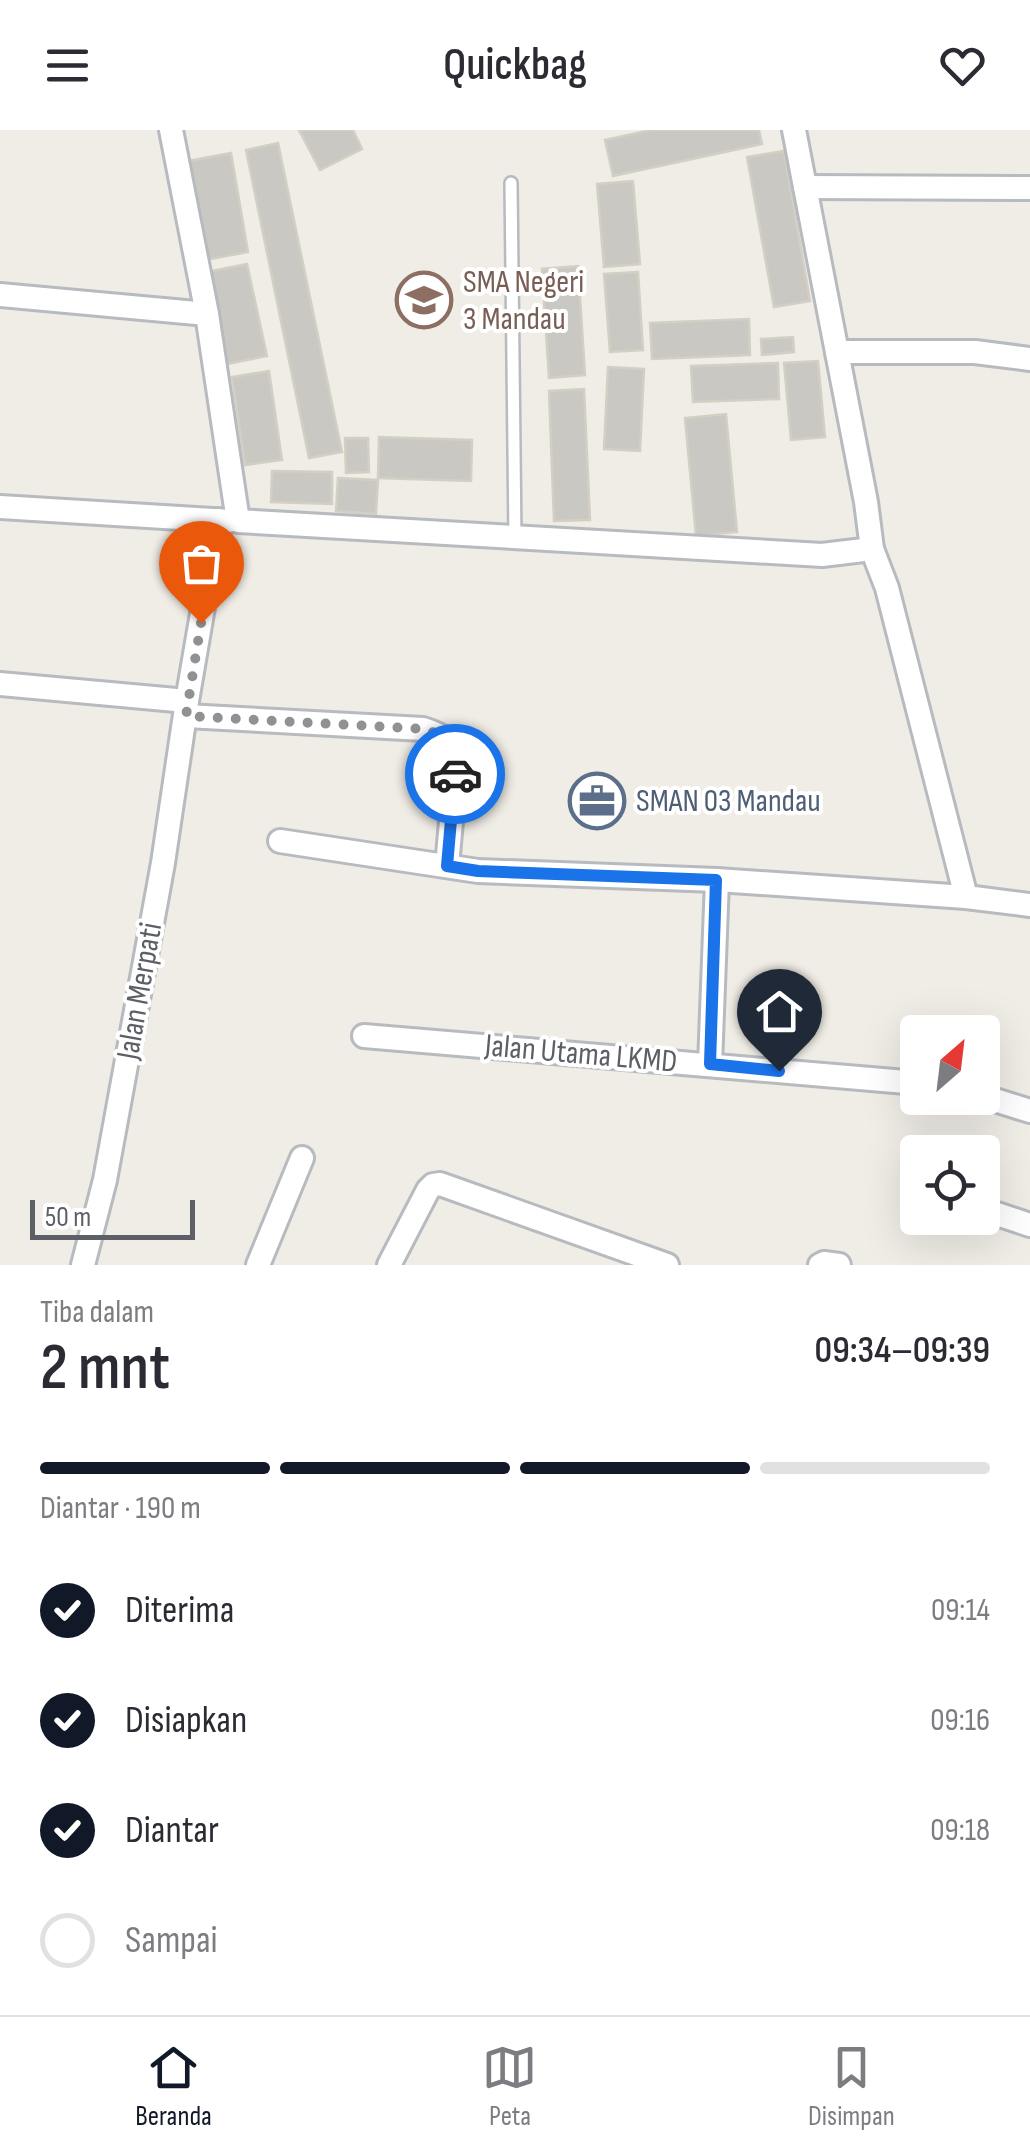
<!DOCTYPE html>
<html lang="id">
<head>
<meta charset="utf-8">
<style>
	body { margin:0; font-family:"Sofia Sans Condensed",sans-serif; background:#f2f2f3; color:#2b2b33; height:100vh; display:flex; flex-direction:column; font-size:38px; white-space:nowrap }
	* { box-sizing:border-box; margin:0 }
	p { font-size:32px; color:#7c7c81 }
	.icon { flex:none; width:55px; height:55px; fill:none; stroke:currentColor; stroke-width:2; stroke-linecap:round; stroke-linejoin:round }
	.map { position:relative; height:1135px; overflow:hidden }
	.side { display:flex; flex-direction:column; background:#fff; flex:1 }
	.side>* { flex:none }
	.needle { width:65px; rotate:28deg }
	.controls { position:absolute; left:900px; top:885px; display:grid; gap:20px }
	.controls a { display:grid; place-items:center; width:100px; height:100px; border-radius:10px; background:#fff; box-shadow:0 10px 40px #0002; font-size:50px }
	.scale { position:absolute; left:30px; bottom:25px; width:165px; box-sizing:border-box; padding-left:10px; border:5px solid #5c6066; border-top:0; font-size:28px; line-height:35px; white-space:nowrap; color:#5c6066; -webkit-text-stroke:8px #fff; paint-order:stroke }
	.pin { position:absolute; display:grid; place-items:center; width:85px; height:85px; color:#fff; margin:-102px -42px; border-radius:50% 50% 50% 0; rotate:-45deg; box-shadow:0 0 10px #0007 }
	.pin .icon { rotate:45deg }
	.courier { position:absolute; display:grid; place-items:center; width:100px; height:100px; margin:-50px; border:8px solid #1a73e8; border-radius:50%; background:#fff; color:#222; box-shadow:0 2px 12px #0007 }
	.summary em { font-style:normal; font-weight:600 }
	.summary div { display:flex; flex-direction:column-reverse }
	.summary { display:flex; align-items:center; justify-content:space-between; height:170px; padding:0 40px }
	h1 { font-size:65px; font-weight:600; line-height:75px }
	.bar { display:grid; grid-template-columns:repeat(4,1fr); gap:15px 10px; align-content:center; height:120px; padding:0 40px }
	.bar i { height:12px; border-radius:8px; background:#e1e1e2 }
	.bar .on { background:#111827 }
	.bar p { grid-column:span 4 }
	ol { padding:0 40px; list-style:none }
	li { display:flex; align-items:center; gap:30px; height:110px }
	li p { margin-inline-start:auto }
	li .icon { padding:10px; border-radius:50%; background:#111827; color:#fff; stroke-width:4 }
	li:last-child { color:#7c7c81 }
	li i { width:55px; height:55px; border:5px solid #e1e1e2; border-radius:50% }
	header { display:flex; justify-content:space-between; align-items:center; height:130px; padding:0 40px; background:#fff; font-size:45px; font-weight:600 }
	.tab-bar { display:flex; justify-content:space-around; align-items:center; height:140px; border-top:2px solid #e1e1e2; background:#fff; font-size:28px; color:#7c7c81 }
	.tab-bar a { display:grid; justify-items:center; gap:5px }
	.tab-bar .on { color:#111827 }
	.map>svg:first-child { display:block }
</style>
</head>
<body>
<header><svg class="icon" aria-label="menu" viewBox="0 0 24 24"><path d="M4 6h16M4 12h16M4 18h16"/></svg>Quickbag<svg class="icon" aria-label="heart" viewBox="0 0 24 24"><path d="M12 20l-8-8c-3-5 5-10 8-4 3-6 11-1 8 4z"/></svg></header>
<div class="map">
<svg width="1030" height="1135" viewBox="0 0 1030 1135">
	<rect width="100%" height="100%" fill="#efede5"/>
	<g fill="#cac8c2" stroke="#d4cfc3" stroke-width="2.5">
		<path d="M299,0H353L362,19L320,40Z"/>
		<path d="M651,0H759L762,14L613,46L605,10Z"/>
		<path d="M278,13L342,322L309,328L246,20Z"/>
		<path d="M784,21L810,171L774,177L747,27Z"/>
		<path d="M231,23L248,122L205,130L188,31Z"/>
		<path d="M633,51L640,134L604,137L597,54Z"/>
		<path d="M247,134L267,226L227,234L207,142Z"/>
		<path d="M578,136L585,245L549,248L542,139Z"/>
		<path d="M638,142L643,220L610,222L604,144Z"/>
		<path d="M749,189L750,225L652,229L650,193Z"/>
		<path d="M793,207L794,222L762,225L761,209Z"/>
		<path d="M818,231L825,307L791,310L784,233Z"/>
		<path d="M778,233L779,269L693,272L691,236Z"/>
		<path d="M608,237L644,239L640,321L604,319Z"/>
		<path d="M269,241L282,330L245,335L232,247Z"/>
		<path d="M584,259L590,390L554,391L549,261Z"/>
		<path d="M726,284L737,402L696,406L685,288Z"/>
		<path d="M379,307L472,310L471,351L378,348Z"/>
		<path d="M345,308H368L369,342L346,343Z"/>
		<path d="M272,341L332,342V374L271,372Z"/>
		<path d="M338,348L378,350L376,384L336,381Z"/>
	</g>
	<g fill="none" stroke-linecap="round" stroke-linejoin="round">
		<g stroke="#b7babf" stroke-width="16">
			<path id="service" d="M511,53L515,409"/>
		</g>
		<g stroke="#b7babf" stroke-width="28">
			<g id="minor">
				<path d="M171,0L207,184L238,391L822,425L872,419L866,372L794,0"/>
				<path d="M805,57L1030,58"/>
				<path d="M0,165L207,184"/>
				<path d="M837,222H975L1030,229"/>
				<path d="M0,377L229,391"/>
				<path d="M872,419L887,458L966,767L1030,775"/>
				<path d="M0,554L187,571"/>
				<path d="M186,586L423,599C441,605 449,609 457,625L447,736"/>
				<path d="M280,711L478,741L717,750L966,767"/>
				<path d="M364,906L918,953"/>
				<path d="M710,935L717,750"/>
				<path d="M982,966L1030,981"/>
				<path d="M982,1079L1030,1095"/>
				<path d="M83,1135L105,1050L163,733L187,571L218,390"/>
				<path d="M258,1135L302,1028"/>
				<path d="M389,1135L428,1060L433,1055L440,1054L667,1135"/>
				<path d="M820,1135L824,1133L839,1135"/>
			</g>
		</g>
		<use href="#service" stroke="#fff" stroke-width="11"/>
		<use href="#minor" stroke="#fff" stroke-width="22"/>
	</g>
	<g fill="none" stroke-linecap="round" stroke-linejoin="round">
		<path stroke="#8f9192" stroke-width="10" stroke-dasharray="0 18" d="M201,493L186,586L424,599C451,608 458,614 455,644"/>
		<path stroke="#1a73e8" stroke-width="12" d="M455,644L447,736L478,741L716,750L710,934L779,941"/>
	</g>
	<defs>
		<g id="school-ring" transform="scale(2.875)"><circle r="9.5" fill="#fff" stroke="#8d6e63" stroke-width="1.5"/><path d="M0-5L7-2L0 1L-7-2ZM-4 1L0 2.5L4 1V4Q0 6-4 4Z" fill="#8d6e63"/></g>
		<g id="office-ring" transform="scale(2.875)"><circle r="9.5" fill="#fff" stroke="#5c6f8a" stroke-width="1.5"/><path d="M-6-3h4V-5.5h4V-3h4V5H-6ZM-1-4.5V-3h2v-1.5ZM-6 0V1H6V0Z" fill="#5c6f8a"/></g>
	</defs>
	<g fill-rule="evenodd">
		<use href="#school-ring" x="424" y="170"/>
		<use href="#office-ring" x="597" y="671"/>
	</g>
	<g text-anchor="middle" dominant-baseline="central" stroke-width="8" stroke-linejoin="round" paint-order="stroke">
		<g font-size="32" fill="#785e54" stroke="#fff" text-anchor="start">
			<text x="463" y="152">SMA Negeri<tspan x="463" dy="37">3 Mandau</tspan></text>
		</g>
		<g font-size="32" fill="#4e5e75" stroke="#fff" text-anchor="start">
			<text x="636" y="671">SMAN 03 Mandau</text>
		</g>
		<g font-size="32" fill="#5c6066" stroke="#fff">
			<text transform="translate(140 861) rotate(-80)">Jalan Merpati</text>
			<text transform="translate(581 924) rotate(5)">Jalan Utama LKMD</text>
		</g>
	</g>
</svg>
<div class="controls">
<a><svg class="needle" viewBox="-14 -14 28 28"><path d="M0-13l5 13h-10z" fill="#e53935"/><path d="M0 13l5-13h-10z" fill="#7c7c81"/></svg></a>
<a><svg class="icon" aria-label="locate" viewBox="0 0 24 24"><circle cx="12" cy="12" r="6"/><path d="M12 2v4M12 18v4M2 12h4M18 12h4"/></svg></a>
</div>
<div class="scale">50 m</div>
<div class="pin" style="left:201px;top:493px;background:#ea580c"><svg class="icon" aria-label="bag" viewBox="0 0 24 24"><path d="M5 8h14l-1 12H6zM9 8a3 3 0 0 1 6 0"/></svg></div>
<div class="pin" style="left:779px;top:941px;background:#1f2937"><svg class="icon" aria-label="home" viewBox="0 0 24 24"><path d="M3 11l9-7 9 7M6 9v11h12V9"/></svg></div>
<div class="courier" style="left:455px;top:644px"><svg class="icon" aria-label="car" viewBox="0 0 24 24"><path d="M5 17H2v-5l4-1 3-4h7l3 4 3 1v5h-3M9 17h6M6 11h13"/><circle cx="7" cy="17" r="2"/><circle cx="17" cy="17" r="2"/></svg></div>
</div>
<section class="side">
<div class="summary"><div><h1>2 mnt</h1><p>Tiba dalam</p></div><em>09:34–09:39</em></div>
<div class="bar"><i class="on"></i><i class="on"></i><i class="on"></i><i></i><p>Diantar · 190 m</p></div>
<ol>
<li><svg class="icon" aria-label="check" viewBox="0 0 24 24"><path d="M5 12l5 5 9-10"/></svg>Diterima<p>09:14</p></li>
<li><svg class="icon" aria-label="check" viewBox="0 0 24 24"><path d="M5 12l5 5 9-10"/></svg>Disiapkan<p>09:16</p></li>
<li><svg class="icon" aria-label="check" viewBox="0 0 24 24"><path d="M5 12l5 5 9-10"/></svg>Diantar<p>09:18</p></li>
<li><i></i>Sampai</li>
</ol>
</section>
<nav class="tab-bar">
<a class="on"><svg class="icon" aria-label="home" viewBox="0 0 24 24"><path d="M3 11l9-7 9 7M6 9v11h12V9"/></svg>Beranda</a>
<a><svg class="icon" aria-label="map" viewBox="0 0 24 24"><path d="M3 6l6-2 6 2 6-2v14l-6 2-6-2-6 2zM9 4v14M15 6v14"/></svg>Peta</a>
<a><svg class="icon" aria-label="saved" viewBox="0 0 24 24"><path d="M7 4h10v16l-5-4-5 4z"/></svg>Disimpan</a>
</nav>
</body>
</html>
